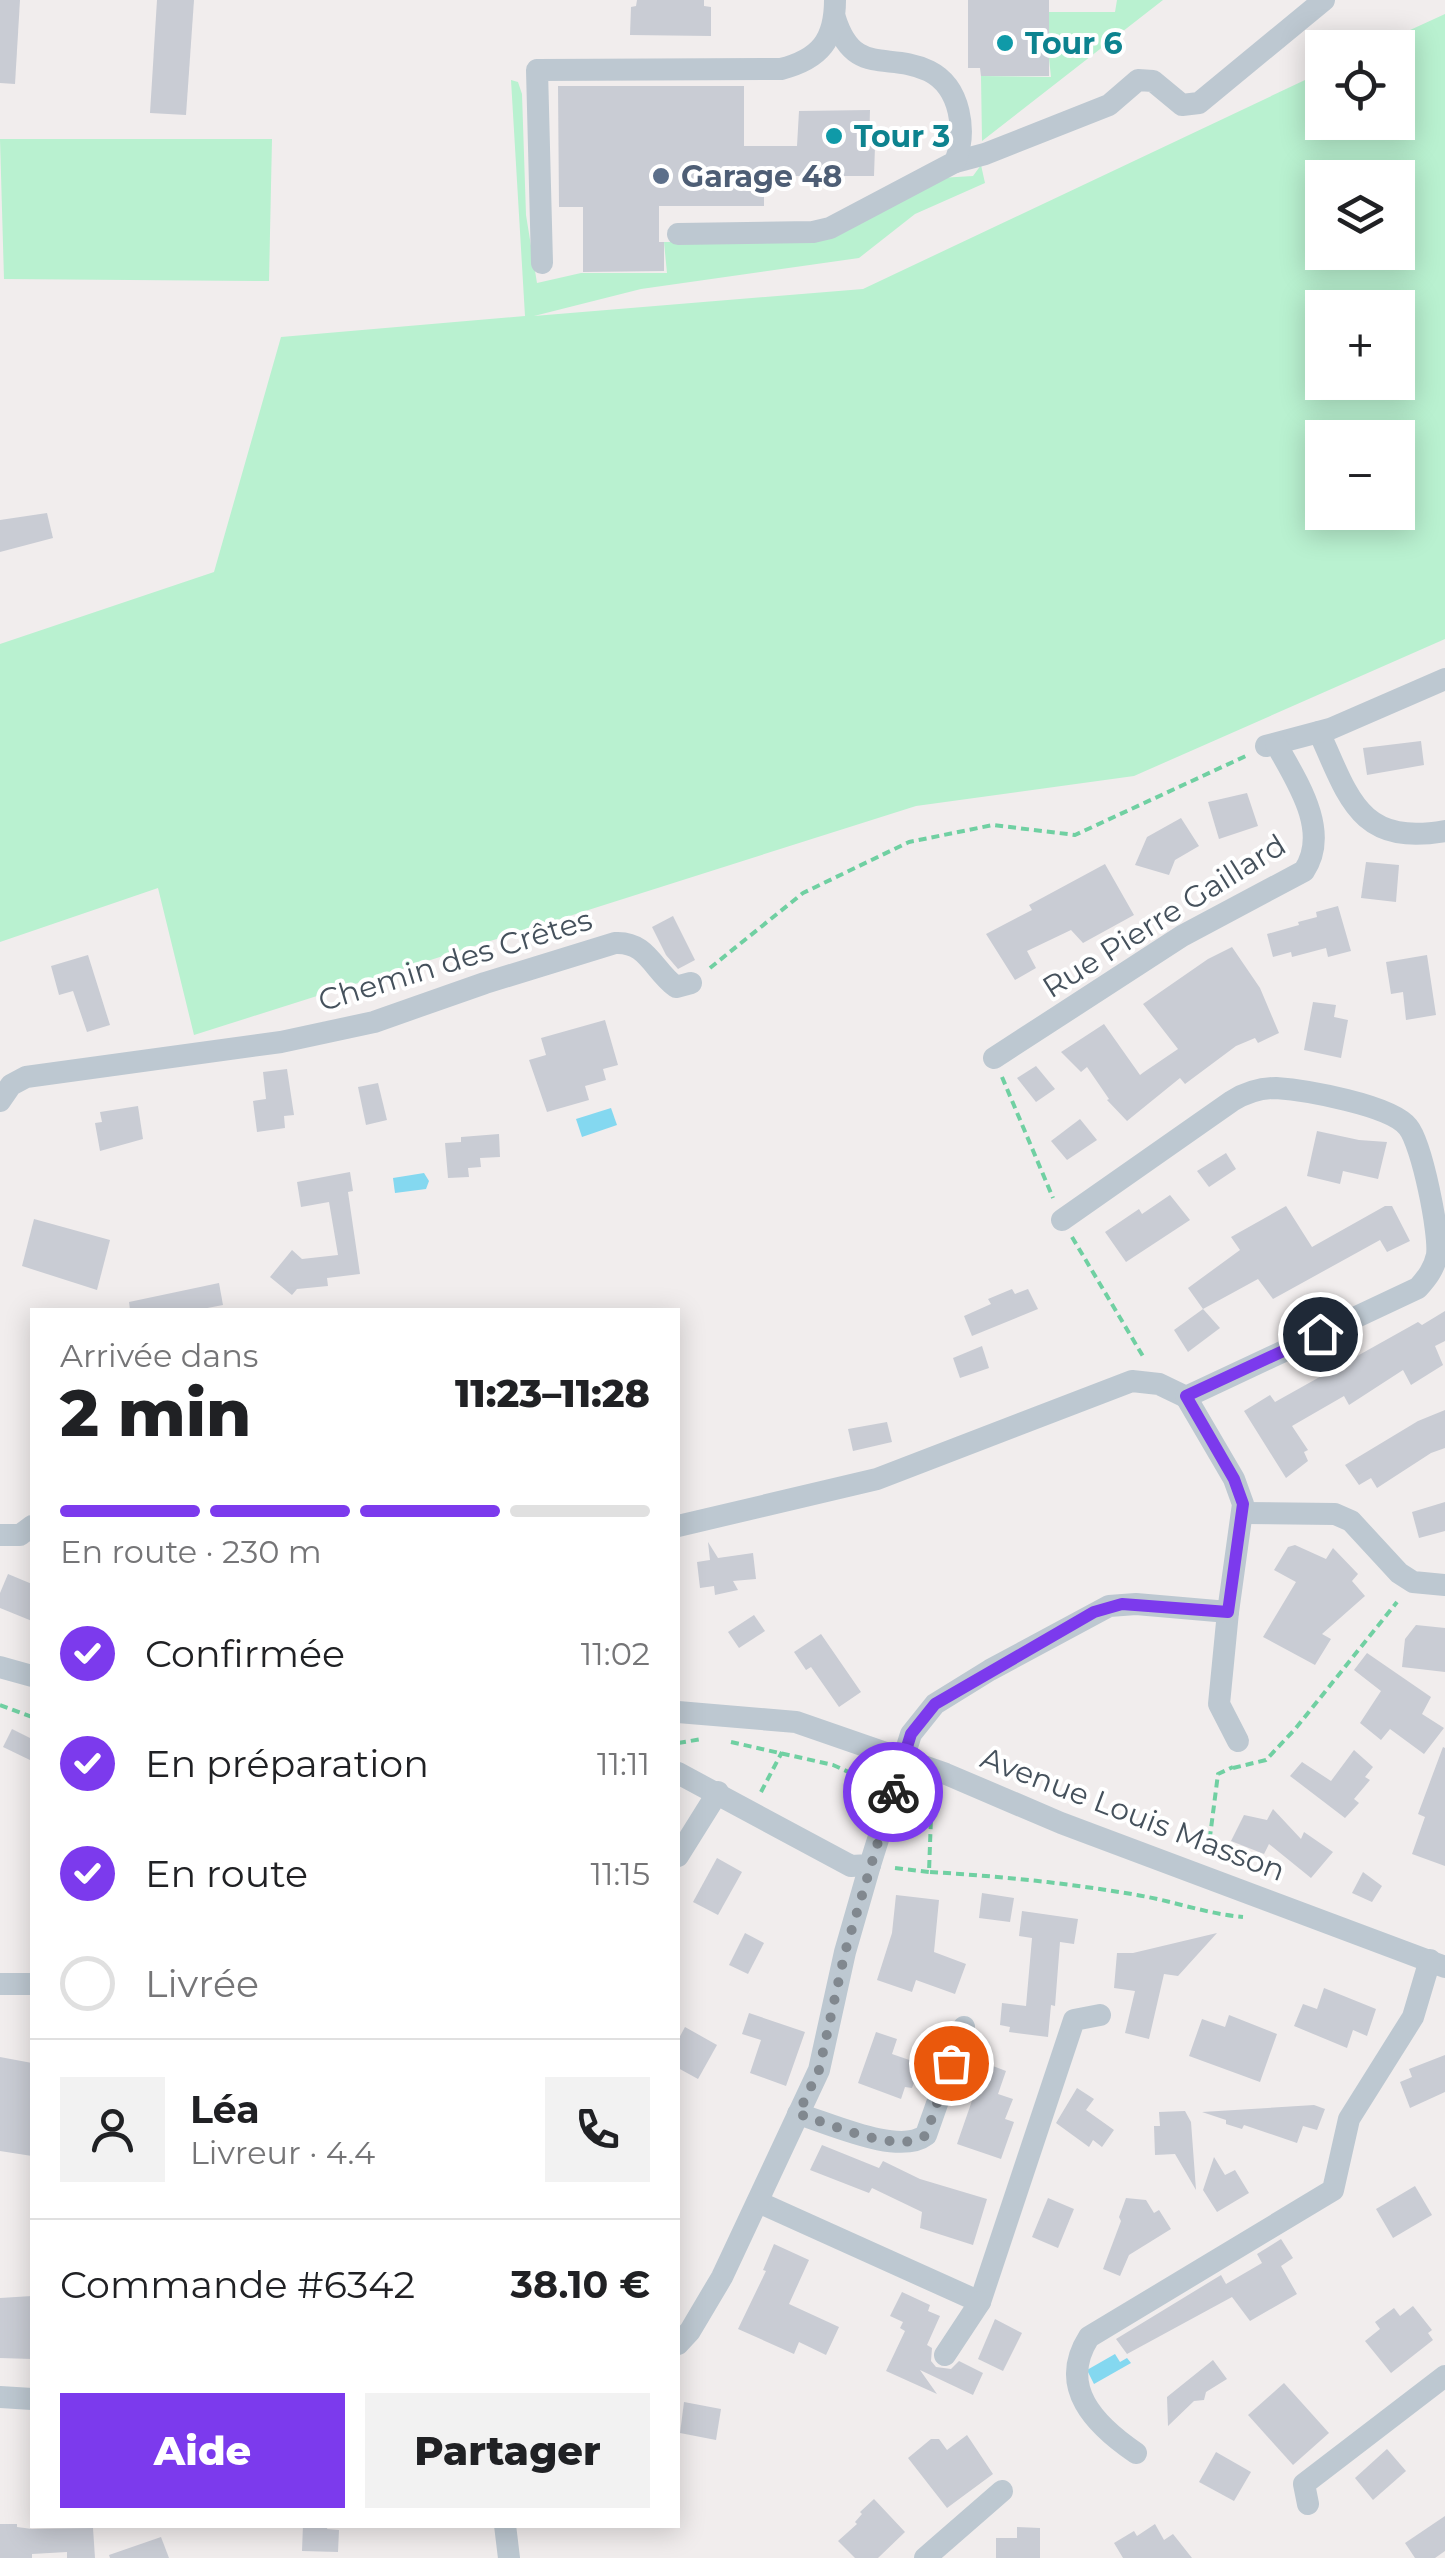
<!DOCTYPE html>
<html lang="fr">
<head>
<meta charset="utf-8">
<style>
	body { margin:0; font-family:Montserrat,sans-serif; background:#f2f2f2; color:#202124; height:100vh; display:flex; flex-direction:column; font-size:38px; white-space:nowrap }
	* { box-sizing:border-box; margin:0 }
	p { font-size:32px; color:#757577 }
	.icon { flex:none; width:55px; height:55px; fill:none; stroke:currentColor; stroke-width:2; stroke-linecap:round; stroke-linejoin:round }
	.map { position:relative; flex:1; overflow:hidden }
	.details { position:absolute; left:30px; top:1308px; width:650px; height:1220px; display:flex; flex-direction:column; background:#fff; border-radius:0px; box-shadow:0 5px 25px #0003 }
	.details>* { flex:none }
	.fabs { position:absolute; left:1305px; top:30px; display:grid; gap:20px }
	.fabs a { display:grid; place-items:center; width:110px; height:110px; border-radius:0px; background:#fff; box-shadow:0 5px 25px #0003; font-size:50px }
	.pin { position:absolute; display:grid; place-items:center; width:85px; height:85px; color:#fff; margin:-42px; border:5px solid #fff; border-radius:50%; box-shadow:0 2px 10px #0007 }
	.courier { position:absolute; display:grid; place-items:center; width:100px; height:100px; margin:-50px; border:8px solid #7c3aed; border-radius:50%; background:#fff; color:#222; box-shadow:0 2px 12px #0007 }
	.headline em { font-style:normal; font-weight:800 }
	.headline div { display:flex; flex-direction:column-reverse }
	.headline { display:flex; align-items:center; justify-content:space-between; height:170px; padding:0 30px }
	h1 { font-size:65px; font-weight:800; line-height:75px }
	.bar { display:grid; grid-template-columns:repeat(4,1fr); gap:15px 10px; align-content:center; height:120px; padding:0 30px }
	.bar i { height:12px; border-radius:8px; background:#e0e0e0 }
	.bar .on { background:#7c3aed }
	.bar p { grid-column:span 4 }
	.line { display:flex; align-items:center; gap:25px; padding:0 30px; border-top:2px solid #e0e0e0 }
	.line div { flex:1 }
	.round { display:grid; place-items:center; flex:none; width:105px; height:105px; border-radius:0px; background:#f2f2f2 }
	ol { padding:0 30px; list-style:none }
	li { display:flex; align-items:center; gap:30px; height:110px }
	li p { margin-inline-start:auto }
	li .icon { padding:10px; border-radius:50%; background:#7c3aed; color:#fff; stroke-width:4 }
	li:last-child { color:#757577 }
	li i { width:55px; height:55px; border:5px solid #e0e0e0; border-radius:50% }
	.cta { display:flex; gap:20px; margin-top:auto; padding:20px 30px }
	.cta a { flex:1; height:115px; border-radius:0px; background:#7c3aed; color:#fff; font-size:40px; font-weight:800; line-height:115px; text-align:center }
	.cta a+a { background:#f2f2f2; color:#202124 }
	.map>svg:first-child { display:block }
</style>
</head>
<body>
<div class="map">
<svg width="1445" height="2558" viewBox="0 0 1445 2558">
	<rect width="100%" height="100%" fill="#f1eded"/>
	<g fill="#b9f1d0" fill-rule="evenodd">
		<path d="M1117,0H1163L982,141L981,76L1051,77L1044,12H1115Z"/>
		<path d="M1445,14V639L1134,776L916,806L194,1035L158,888L0,942V644L214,572L281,337L525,316L511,80L518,82L522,94L526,215L537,283L581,273H667L664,242L799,241L940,178L973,176L981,165L985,183L915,214L859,258L641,289L534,316L863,289L1322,72V122H1398V48L1373,47ZM1322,178H1398V252H1322ZM1322,308H1398V382H1322ZM1322,438H1398V512H1322Z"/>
		<path d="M0,139H272L269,281L4,279Z"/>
	</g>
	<g fill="#84d8f0">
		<path d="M611,1108L617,1125L582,1137L576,1119Z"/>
		<path d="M424,1173L429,1181L426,1189L395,1193L393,1178Z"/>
		<path d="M1115,2354L1120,2362L1127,2358L1131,2363L1094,2384L1087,2370Z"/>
	</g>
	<g fill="#c9ccd4">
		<path d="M0,0H20L15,84L0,83Z"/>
		<path d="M157,0H194L186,115L150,113Z"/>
		<path d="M637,0H704V6L711,7V36L630,35L631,7L636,6Z"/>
		<path d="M968,0H1049V76H981L980,68H968Z"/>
		<path d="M558,86H744V146H797L799,111L870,110L869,146H875L874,176H764V206H659V242H664V271L583,272V207H559Z"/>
		<path d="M47,513L53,538L0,552V520Z"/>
		<path d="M1421,741L1424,765L1367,775L1363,748Z"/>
		<path d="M1247,793L1258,826L1219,839L1208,802Z"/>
		<path d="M1181,818L1199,846L1175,860L1169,875L1135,865L1147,837Z"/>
		<path d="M1366,862L1399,865L1396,902L1361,898Z"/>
		<path d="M1105,864L1134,915L1083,943L1071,930L1027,951L1036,968L1015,980L986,934L1032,910L1029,905Z"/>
		<path d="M1338,906L1351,951L1328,957L1326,948L1292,957L1291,952L1273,957L1267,934L1299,925L1298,922L1317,917L1316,912Z"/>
		<path d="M673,916L695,960L678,969L666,955L652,927Z"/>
		<path d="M1232,947L1260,988L1279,1033L1258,1043L1255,1038L1236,1046L1185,1084L1180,1078L1127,1121L1107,1100L1109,1099L1087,1067L1081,1072L1061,1052L1104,1024L1140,1075L1144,1072L1178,1049L1143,1004L1208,959Z"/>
		<path d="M88,955L110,1025L87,1032L73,991L59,995L51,966Z"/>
		<path d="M1427,955L1436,1015L1406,1020L1403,992L1391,994L1386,962Z"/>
		<path d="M1313,1002L1336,1005L1334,1017L1348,1020L1341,1058L1304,1050Z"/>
		<path d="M605,1020L618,1065L603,1069L606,1080L585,1086L589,1100L547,1112L529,1060L546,1055L541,1038Z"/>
		<path d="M1036,1066L1055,1089L1036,1102L1017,1078Z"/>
		<path d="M287,1069L294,1115L284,1116L285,1128L257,1132L253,1101L266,1099L263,1072Z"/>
		<path d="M378,1083L387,1120L366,1125L358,1087Z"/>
		<path d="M138,1106L143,1139L100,1151L95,1123L102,1122L100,1112Z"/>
		<path d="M1080,1119L1097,1140L1067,1160L1051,1141Z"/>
		<path d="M1317,1131L1359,1140L1387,1142L1378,1179L1343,1171L1340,1184L1307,1176Z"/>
		<path d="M499,1134L500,1157L480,1158L481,1167L468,1168L469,1177L448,1178L445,1143L461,1142V1137Z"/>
		<path d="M1226,1153L1236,1169L1209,1187L1197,1171Z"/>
		<path d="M350,1172L353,1191L348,1192L360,1274L327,1278L328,1286L297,1289L292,1295L270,1277L292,1250L302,1259L338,1255L329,1202L301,1207L297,1182Z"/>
		<path d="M1170,1195L1190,1220L1126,1262L1105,1232L1139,1209L1142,1214Z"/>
		<path d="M1286,1206L1312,1247L1385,1206H1392L1410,1241L1387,1252L1380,1240L1273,1299L1258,1279L1203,1309L1188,1288L1240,1250L1231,1237Z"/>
		<path d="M34,1219L110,1240L97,1290L22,1266Z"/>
		<path d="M219,1283L223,1305L197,1310H130L129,1302Z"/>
		<path d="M1012,1289L1015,1294L1028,1289L1038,1309L972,1336L964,1316L991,1304L988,1299Z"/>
		<path d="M1203,1309L1220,1328L1188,1352L1174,1330Z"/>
		<path d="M1445,1311V1341L1435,1346L1443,1365L1411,1385L1403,1370L1349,1405L1344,1396L1292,1426L1308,1450L1304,1452L1308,1461L1286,1478L1244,1411L1270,1395L1275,1402L1418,1322L1422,1325Z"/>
		<path d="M982,1346L989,1368L960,1378L953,1358Z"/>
		<path d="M1445,1410V1448L1431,1453L1377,1488L1371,1478L1359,1485L1345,1465L1418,1421Z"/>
		<path d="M887,1422L892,1442L853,1451L848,1429Z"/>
		<path d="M1445,1502V1531L1419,1538L1412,1512Z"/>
		<path d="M708,1542L718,1558L753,1553L756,1579L733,1581L738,1590L715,1595L714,1586L700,1588L697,1562L710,1560Z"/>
		<path d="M1295,1545L1326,1559L1333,1548L1358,1574L1352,1581L1365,1596L1322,1634L1331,1639L1315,1665L1263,1637L1296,1582L1274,1570L1288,1547Z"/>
		<path d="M8,1574L32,1584V1621L0,1608V1593Z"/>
		<path d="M754,1615L765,1631L739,1648L728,1632Z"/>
		<path d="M1416,1625L1445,1628V1672L1402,1667L1405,1639Z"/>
		<path d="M821,1634L861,1692L839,1707L811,1667L806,1670L794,1652Z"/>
		<path d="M1367,1653L1431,1697L1422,1714L1444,1728L1424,1754L1390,1729L1381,1740L1360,1723L1381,1691L1354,1670Z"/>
		<path d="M12,1729L32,1739V1761L3,1747Z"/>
		<path d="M1443,1747L1445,1748V1866L1412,1854L1425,1817L1418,1814Z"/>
		<path d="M1354,1750L1373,1767L1365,1777L1370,1780L1354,1799L1359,1803L1345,1818L1290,1776L1302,1762L1331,1781Z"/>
		<path d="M1273,1809L1301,1839L1304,1832L1333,1852L1311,1878L1269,1844L1264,1854L1231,1841L1244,1815L1267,1820Z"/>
		<path d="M717,1858L742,1872L718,1915L693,1902Z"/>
		<path d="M1363,1872L1382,1886L1372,1902L1352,1893Z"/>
		<path d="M982,1893L1014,1898L1010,1922L979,1918Z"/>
		<path d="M896,1895L939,1900L934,1952L966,1964L955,1994L916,1980L912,1992L877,1980L892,1933Z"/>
		<path d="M1022,1911L1078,1919L1074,1944L1060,1942L1055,2006L1051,2005L1048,2037L1009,2032L1010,2027L1000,2025L1002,2003L1026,2006L1032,1938L1019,1936Z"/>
		<path d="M745,1933L764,1943L748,1974L729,1965Z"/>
		<path d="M1217,1933L1178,1976L1164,1974L1149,2039L1125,2033L1135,1991L1114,1988L1117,1953H1133Z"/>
		<path d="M1324,1988L1376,2009L1367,2036L1353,2030L1347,2048L1294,2026L1303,2004L1317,2009Z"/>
		<path d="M749,2013L805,2032L786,2086L750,2073L761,2040L742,2034Z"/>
		<path d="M1229,2015L1277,2034L1260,2082L1189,2056L1202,2019L1225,2027Z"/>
		<path d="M685,2027L717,2045L698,2079L678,2068V2040Z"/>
		<path d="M876,2032L897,2039L892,2054L921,2064L912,2088L905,2087L901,2099L858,2083Z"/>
		<path d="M1445,2055V2092L1410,2108L1400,2082L1412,2077L1409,2069Z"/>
		<path d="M0,2057L32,2063V2156L0,2151Z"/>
		<path d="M985,2063L1006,2071L998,2094L1013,2099L1005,2119L1014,2122L1001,2159L957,2144Z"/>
		<path d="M1077,2088L1094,2099L1086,2110L1114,2130L1102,2147L1093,2140L1089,2147L1056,2123Z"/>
		<path d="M1314,2105L1325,2109L1317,2130L1303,2126L1297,2143L1244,2125L1242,2129L1226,2124V2120L1202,2112Z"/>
		<path d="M1185,2111L1191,2122L1196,2190L1175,2154L1155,2155L1154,2126H1160L1159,2112Z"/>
		<path d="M822,2145L879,2168L883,2161L920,2179L987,2199L973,2245L920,2228L922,2212L872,2188L869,2193L810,2170Z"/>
		<path d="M1214,2157L1225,2175L1235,2170L1249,2193L1217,2212L1203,2190Z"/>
		<path d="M1415,2186L1432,2215L1393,2238L1376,2209Z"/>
		<path d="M1048,2198L1074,2209L1058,2248L1032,2237Z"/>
		<path d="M1126,2198L1146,2200L1154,2213L1159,2210L1171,2229L1129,2255L1120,2276L1103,2269L1121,2221L1119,2217Z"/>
		<path d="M1281,2239L1293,2258L1281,2266L1297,2294L1250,2321L1232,2297L1127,2354L1116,2339L1221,2275L1226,2284L1262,2263L1257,2254Z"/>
		<path d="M774,2244L809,2260L789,2304L839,2327L826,2355L799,2342L794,2354L738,2329L766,2271L763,2270Z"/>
		<path d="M902,2292L930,2305L928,2311L940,2316L927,2345L932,2348L931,2361L936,2367L951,2369L959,2361L983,2373L973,2395L920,2370L937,2394L886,2371L905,2331L900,2328L903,2322L890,2316Z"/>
		<path d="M32,2296V2359L0,2358V2298Z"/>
		<path d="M1413,2306L1432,2330L1428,2333L1433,2340L1391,2373L1365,2341L1380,2329L1375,2322L1394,2308L1400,2316Z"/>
		<path d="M995,2319L1022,2333L1003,2371L978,2359Z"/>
		<path d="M1213,2360L1227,2379L1206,2392L1204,2400L1194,2401L1168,2426L1167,2397Z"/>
		<path d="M1284,2383L1329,2433L1293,2465L1248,2415Z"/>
		<path d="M684,2402L721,2409L716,2440L680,2433Z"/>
		<path d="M967,2435L993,2474L947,2508L908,2458L931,2439H939L947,2450Z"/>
		<path d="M1387,2449L1406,2471L1373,2500L1355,2478Z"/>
		<path d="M1216,2452L1251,2472L1234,2501L1199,2482Z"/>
		<path d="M874,2499L905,2532L878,2558H855L838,2541L857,2524L855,2522L862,2514L860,2512Z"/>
		<path d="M1445,2516V2551L1435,2558H1415L1405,2543Z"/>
		<path d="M0,2524H17V2527L32,2529L93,2528L95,2558H67V2552L32,2554V2558H0Z"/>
		<path d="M1155,2524L1164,2540L1173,2534L1192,2558H1123L1114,2543L1134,2531L1137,2536Z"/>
		<path d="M303,2525H328L327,2529L339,2530L338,2552L302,2551Z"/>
		<path d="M1017,2527L1040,2528V2558H996V2538H1017Z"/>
		<path d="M161,2537L169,2558H110L109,2555Z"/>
	</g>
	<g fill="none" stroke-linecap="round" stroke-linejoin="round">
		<g stroke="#70d0a2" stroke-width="4" stroke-dasharray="8 5" stroke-linecap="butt">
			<path d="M710,968L803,893L909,842L993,825L1075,835L1248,755"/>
			<path d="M1002,1077L1053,1198"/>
			<path d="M1072,1237L1144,1358"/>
			<path d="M0,1705L32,1717"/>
			<path d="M731,1742L833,1765L871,1782"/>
			<path d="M678,1743L702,1739"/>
			<path d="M1233,1768L1266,1760L1296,1728L1397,1602"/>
			<path d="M761,1792L782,1752"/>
			<path d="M916,1801L931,1817L929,1872C999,1876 1068,1883 1137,1895C1173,1901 1207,1914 1243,1917"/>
			<path d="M1208,1852L1218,1774L1233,1767"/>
			<path d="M895,1868L929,1872"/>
		</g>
		<g stroke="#bdc8d1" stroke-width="22">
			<path d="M955,162L985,154L1109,105L1138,80L1153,81L1182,105L1199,103L1324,0"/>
			<path d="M678,234L813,232L830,228L955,162C967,132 961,87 929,71C888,51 854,78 835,18"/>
			<path d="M542,263L537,70L781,69C820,59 835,40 835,0"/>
			<path d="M1319,732C1349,798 1359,846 1445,831"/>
			<path d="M1266,746L1330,729L1445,679"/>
			<path d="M994,1058L1182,936L1304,871C1331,831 1296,780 1276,744"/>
			<path d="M0,1101L11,1085L26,1077L281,1042L374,1022L485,983L615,943C647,941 653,970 676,987L691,983"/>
			<path d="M1244,1513L1335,1514L1351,1521L1399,1573L1413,1582L1445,1585"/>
			<path d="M678,1526L877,1479L1132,1381L1159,1384L1186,1397"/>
			<path d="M0,1535H20L32,1526"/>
			<path d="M1228,1612L1219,1704L1238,1741"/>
			<path d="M0,1667L32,1676"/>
			<path d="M678,1712L796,1722L946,1774L1061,1823L1445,1967"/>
			<path d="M678,1773L851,1866L870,1865L911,1734L935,1704L990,1670L1109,1606L1136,1604L1228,1612L1243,1504L1234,1479L1186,1397L1418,1288C1427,1278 1434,1269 1437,1255C1440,1234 1422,1144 1408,1127C1391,1105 1305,1090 1276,1088C1261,1088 1245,1093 1232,1101L1062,1220"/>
			<path d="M678,1856L718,1792"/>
			<path d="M0,1984H32"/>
			<path d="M798,2114C829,2123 899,2156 926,2135L964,2027"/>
			<path d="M758,2202L980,2302L1074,2020L1100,2015"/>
			<path d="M678,2344L690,2331L722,2277L819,2070L845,1952L870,1865"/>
			<path d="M945,2355L980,2302"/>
			<path d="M0,2397L32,2399"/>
			<path d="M1136,2453C1095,2425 1057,2387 1089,2337L1333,2190L1349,2119L1413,2017L1430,1960"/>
			<path d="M1308,2504L1304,2484L1445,2376"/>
			<path d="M505,2525L509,2558"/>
			<path d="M925,2558L1002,2491"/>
		</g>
	</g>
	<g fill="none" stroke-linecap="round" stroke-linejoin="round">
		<path stroke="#81888f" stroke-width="10" stroke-dasharray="0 18" d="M893,1792L845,1952L819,2070L798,2114C829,2123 900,2156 926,2135L951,2063"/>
		<path stroke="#7c3aed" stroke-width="12" d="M893,1792L911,1734L935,1704L1094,1612L1122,1604L1228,1612L1243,1504L1234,1479L1186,1396L1320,1334"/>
	</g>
	<g fill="#0f9aa8" stroke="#fff" stroke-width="4">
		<circle cx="1005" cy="43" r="10"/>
		<circle cx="834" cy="136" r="10"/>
	</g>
	<circle fill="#5c6f8a" stroke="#fff" stroke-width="4" cx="661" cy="176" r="10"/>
	<g text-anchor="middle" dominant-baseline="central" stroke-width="8" stroke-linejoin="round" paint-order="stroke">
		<g font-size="30" font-weight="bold" fill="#0d838f" stroke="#fff" text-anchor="start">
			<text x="1025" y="43">Tour 6</text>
			<text x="854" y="136">Tour 3</text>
		</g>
		<g font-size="30" font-weight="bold" fill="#4e5e75" stroke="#fff" text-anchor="start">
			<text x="681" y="176">Garage 48</text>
		</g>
		<g font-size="30" fill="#45515c" stroke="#fff">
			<text transform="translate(1164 916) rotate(-32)">Rue Pierre Gaillard</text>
			<text transform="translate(455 960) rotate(-17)">Chemin des Crêtes</text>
			<text transform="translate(1133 1814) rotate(21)">Avenue Louis Masson</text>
		</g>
	</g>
</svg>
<div class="fabs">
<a><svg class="icon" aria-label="locate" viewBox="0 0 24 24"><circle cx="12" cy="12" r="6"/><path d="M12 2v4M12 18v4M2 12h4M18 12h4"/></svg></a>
<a><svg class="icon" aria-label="layers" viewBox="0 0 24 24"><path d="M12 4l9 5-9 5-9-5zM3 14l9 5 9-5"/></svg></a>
<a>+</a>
<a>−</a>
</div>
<div class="pin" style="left:951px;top:2063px;background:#ea580c"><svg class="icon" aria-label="bag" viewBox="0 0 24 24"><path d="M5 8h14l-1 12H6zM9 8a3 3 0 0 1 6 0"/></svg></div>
<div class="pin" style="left:1320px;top:1334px;background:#1f2937"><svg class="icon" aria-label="home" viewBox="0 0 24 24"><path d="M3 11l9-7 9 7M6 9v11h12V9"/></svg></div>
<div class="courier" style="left:893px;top:1792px"><svg class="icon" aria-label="bike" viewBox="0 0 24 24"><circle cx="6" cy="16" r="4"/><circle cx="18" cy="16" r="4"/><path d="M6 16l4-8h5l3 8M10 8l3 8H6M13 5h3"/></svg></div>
<section class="details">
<div class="headline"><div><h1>2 min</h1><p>Arrivée dans</p></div><em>11:23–11:28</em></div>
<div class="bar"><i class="on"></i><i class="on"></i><i class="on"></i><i></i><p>En route · 230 m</p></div>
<ol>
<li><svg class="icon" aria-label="check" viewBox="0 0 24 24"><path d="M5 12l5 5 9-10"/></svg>Confirmée<p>11:02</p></li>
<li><svg class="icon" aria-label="check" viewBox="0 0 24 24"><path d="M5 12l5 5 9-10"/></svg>En préparation<p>11:11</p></li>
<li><svg class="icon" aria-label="check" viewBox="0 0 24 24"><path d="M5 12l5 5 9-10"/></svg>En route<p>11:15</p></li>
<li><i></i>Livrée</li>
</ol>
<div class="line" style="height:180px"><a class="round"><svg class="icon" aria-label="person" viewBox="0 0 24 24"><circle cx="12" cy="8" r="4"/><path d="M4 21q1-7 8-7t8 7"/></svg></a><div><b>Léa</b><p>Livreur · 4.4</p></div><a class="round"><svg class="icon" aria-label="phone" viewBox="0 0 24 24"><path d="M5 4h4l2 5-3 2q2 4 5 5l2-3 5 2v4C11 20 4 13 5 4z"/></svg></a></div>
<div class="line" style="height:130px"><div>Commande #6342</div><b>38.10 €</b></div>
<div class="cta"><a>Aide</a><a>Partager</a></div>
</section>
</div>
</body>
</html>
